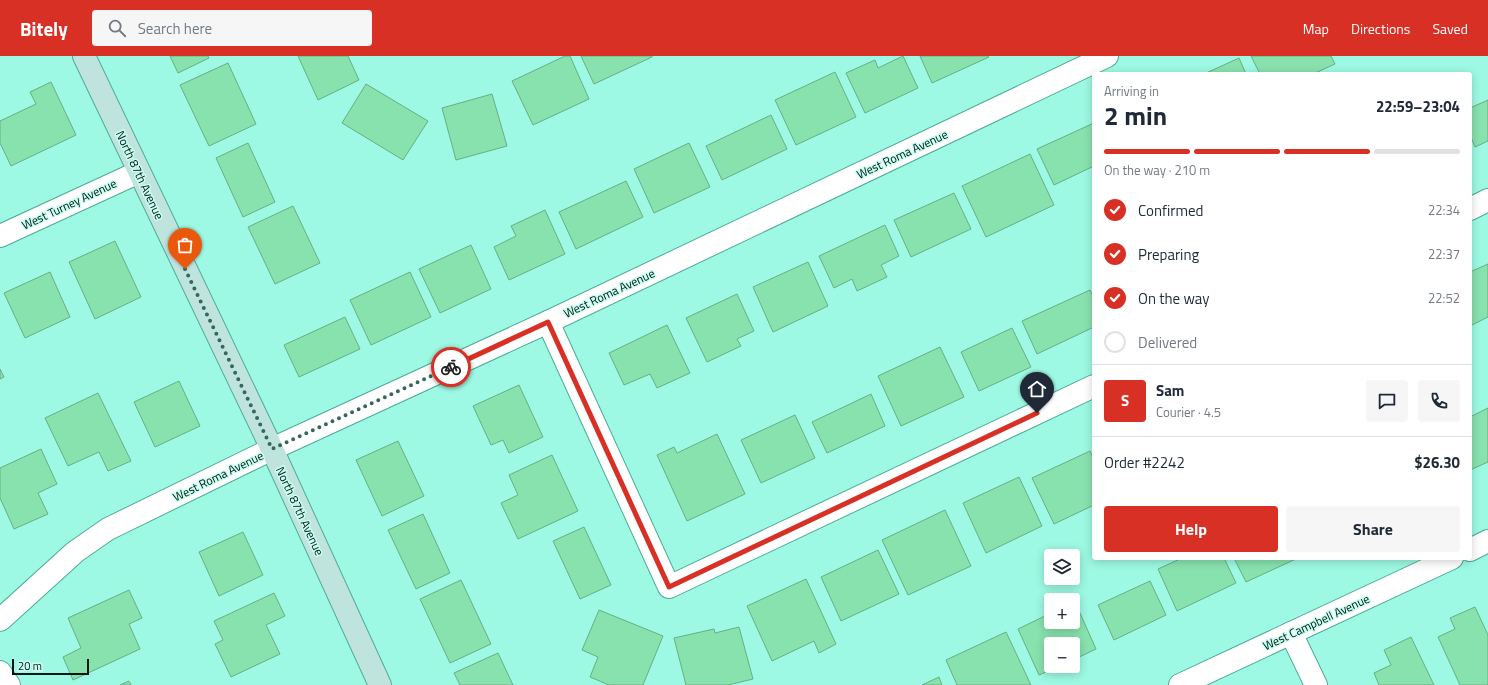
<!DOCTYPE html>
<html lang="en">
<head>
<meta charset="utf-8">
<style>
	body { margin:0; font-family:"Titillium Web",sans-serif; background:#f6f6f7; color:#1f2937; height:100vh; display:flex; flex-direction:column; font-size:15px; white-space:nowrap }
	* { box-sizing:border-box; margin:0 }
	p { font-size:13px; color:#747a83 }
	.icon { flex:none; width:22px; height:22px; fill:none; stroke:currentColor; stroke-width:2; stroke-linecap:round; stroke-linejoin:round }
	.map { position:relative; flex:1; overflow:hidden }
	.details { position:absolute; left:1092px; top:16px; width:380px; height:488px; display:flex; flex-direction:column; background:#fff; border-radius:4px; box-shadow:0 2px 10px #0003 }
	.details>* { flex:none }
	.buttons { position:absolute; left:1044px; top:493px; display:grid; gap:8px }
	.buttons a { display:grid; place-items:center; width:36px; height:36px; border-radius:4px; background:#fff; box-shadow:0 2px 10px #0003; font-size:20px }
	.scale { position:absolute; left:12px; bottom:10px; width:77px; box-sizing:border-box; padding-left:4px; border:2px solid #001813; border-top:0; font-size:11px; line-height:14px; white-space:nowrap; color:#001813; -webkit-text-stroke:3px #cafef1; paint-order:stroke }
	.pin { position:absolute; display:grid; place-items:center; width:34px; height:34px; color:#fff; margin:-41px -17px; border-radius:50% 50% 50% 0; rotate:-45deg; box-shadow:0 0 4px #0007 }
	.pin .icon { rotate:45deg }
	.courier { position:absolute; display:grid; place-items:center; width:40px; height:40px; margin:-20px; border:3px solid #d93025; border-radius:50%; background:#fff; color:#222; box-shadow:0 1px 5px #0007 }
	.head em { font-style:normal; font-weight:700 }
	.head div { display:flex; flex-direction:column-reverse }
	.head { display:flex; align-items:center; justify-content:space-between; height:68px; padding:0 12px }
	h1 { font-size:26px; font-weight:700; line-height:30px }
	.bar { display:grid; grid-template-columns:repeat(4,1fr); gap:6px 4px; align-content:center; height:48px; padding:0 12px }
	.bar i { height:5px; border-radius:3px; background:#e0e1e3 }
	.bar .on { background:#d93025 }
	.bar p { grid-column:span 4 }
	.line { display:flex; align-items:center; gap:10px; padding:0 12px; border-top:1px solid #e0e1e3 }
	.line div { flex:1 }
	.round { display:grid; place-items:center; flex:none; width:42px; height:42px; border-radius:4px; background:#f6f6f7 }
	ol { padding:0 12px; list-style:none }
	li { display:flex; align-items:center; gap:12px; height:44px }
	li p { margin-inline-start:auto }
	li .icon { padding:4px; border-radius:50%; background:#d93025; color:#fff; stroke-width:4 }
	li:last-child { color:#747a83 }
	li i { width:22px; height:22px; border:2px solid #e0e1e3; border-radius:50% }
	.primary-button { display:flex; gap:8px; margin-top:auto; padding:8px 12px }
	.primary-button a { flex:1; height:46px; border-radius:4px; background:#d93025; color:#fff; font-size:16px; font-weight:700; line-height:46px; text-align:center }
	.primary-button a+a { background:#f6f6f7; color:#1f2937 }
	header { display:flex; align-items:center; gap:24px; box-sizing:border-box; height:56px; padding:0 20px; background:#d93025; color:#fff }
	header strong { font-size:19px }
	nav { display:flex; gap:22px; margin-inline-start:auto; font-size:14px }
	.search { width:280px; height:36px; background:#f6f6f7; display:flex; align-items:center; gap:10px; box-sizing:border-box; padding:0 14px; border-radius:4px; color:#747a83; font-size:15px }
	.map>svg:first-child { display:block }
</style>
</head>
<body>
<header>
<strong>Bitely</strong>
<div class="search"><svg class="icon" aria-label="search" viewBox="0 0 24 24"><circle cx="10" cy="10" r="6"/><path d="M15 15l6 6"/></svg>Search here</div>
<nav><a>Map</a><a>Directions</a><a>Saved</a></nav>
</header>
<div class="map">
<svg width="1488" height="629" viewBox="0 0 1488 629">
	<rect width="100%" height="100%" fill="#9df9e3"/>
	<g fill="#88e2ae" stroke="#68ae85">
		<path d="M170,0H208L209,2L178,17Z"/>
		<path d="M298,0H348L359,24L318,44Z"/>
		<path d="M565,0H570L589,43L533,69L512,25Z"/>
		<path d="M581,0H652V1L594,28Z"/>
		<path d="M903,0L918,32L865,57L846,17L875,4L878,12Z"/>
		<path d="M920,0H988L989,1L932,27Z"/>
		<path d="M1251,0H1331L1335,8L1313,18H1260Z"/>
		<path d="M1239,2L1246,18H1204Z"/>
		<path d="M228,7L256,68L209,90L180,29Z"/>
		<path d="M835,16L856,61L796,89L775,44Z"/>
		<path d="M51,26L76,79L11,110L0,87V65L36,48L30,36Z"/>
		<path d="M366,28L428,65L403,104L342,67Z"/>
		<path d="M492,38L507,90L456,104L442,52Z"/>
		<path d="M1488,44V85L1475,91L1470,79V52Z"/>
		<path d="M771,59L787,93L722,124L706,90Z"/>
		<path d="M1094,67V110L1054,129L1037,93Z"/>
		<path d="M248,87L275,146L243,161L216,102Z"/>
		<path d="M689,87L710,131L654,157L634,113Z"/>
		<path d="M1030,98L1054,149L986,181L962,130Z"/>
		<path d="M626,125L643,161L576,193L559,156Z"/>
		<path d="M954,137L971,173L911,201L894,164Z"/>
		<path d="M293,150L320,207L275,228L248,171Z"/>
		<path d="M545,154L565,198L509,224L494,191L516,180L511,170Z"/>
		<path d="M885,169L899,200L881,209L887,221L857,235L852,223L834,232L819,200Z"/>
		<path d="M115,185L141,241L95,263L69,206Z"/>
		<path d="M471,189L491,233L440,257L419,213Z"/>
		<path d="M808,206L828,250L773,276L753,231Z"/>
		<path d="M1488,208V261L1470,270V216Z"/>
		<path d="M50,216L70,261L25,282L4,237Z"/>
		<path d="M410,216L431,261L371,289L350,244Z"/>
		<path d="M1090,234L1094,242V271L1037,298L1022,265Z"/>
		<path d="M737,238L754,275L737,283L741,290L707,306L686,262Z"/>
		<path d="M345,261L360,293L299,321L284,289Z"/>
		<path d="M667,269L690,317L657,332L650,318L624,329L609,297Z"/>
		<path d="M1012,272L1031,311L979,335L961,296Z"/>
		<path d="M940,291L964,341L901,370L878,320Z"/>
		<path d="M0,313L4,321L0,323Z"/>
		<path d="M179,325L200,370L155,391L134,346Z"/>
		<path d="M519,329L543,381L509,397L503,384L491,389L473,350Z"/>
		<path d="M98,337L131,405L108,415L99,396L68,410L45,362Z"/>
		<path d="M871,338L885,370L827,397L812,366Z"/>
		<path d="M1488,352V406L1470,414V361Z"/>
		<path d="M795,359L815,402L761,427L741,384Z"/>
		<path d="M717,378L745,438L687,465L657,399L674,391L677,397Z"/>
		<path d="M398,385L424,440L382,460L356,404Z"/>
		<path d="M41,393L57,428L38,437L48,458L14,473L0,442V412Z"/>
		<path d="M1090,395L1094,403V449L1054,468L1032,422Z"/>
		<path d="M552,399L578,455L518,483L501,447L518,439L509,419Z"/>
		<path d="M1019,421L1042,470L986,497L963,447Z"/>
		<path d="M945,454L971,510L908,539L882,484Z"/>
		<path d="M423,458L450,517L416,533L388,474Z"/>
		<path d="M584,471L611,529L580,543L553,485Z"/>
		<path d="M243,476L263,519L219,540L199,496Z"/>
		<path d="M878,494L899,538L841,565L821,521Z"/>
		<path d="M1182,502H1224L1236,527L1177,555L1158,513Z"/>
		<path d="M1234,502H1298L1246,526Z"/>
		<path d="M806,523L836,588L819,597L814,585L772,605L747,550Z"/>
		<path d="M461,524L491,588L450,607L420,543Z"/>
		<path d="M1150,525L1166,559L1114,584L1098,549Z"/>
		<path d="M129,534L142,562L129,568L140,593L73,624L63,601L81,592L68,562Z"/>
		<path d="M274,537L285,560L266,569L280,598L231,621L215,588L223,584L214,565Z"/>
		<path d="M1075,546L1096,593L1073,604V588H1051V610H1060L1039,619L1018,573L1051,557V566H1073V547Z"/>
		<path d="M1475,551L1488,579V629H1460L1438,581L1455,573L1450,562Z"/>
		<path d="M599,554L663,580L643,629H609L590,621L598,601L582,594Z"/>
		<path d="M739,571L753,623L728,629H686L674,582L714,573L715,577Z"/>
		<path d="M1006,576L1031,629H957L946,604Z"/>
		<path d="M1411,581L1434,629H1379L1374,617L1391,609L1384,594Z"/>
		<path d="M498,597L513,629H460L454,617Z"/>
		<path d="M939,621L942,629H922Z"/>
		<path d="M129,625L131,629H120Z"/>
	</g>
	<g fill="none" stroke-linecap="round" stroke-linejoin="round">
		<g stroke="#4eab97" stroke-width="24">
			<g id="street">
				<path d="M1470,153L1488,144"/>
				<path d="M0,180L139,116"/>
				<path d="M548,266L669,531L1094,330"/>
				<path d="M1470,494L1488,485"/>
				<path d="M0,564L75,496L108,473L272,393L548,266L1107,0"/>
				<path d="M1291,577L1316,629"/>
				<path d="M0,616L9,629"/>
				<path d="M1180,629L1452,502"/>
			</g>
		</g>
		<g stroke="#4eab97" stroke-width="24">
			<path id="secondary" d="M84,0L272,393L380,629"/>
		</g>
		<use href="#street" stroke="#fff" stroke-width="22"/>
		<use href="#secondary" stroke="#bfe4dd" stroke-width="22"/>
	</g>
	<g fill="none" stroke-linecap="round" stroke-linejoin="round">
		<path stroke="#37675c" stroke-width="4" stroke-dasharray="0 7.2" d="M185,213L272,393L451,311"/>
		<path stroke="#d93025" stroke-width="5" d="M451,311L548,266L669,531L1037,357"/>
	</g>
	<g text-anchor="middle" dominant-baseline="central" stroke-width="3" stroke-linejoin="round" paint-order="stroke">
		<g font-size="12" fill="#001813" stroke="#cafef1">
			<text transform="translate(902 98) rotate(-25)">West Roma Avenue</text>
			<text transform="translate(140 119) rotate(65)">North 87th Avenue</text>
			<text transform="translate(69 148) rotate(-25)">West Turney Avenue</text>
			<text transform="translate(609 237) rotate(-25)">West Roma Avenue</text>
			<text transform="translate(218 420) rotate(-26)">West Roma Avenue</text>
			<text transform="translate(300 455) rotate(65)">North 87th Avenue</text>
			<text transform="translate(1316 566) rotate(-25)">West Campbell Avenue</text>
		</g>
	</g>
</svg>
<div class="buttons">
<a><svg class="icon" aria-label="layers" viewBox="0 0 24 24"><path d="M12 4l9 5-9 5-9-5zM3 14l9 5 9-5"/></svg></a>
<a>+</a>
<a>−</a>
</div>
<div class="scale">20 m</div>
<div class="pin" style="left:185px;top:213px;background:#ea580c"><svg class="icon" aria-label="bag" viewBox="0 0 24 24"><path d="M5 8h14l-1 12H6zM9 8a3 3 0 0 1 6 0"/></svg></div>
<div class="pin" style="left:1037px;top:357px;background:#1f2937"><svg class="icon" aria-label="home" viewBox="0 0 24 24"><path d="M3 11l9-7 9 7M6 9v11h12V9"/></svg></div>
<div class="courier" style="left:451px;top:311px"><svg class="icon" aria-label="bike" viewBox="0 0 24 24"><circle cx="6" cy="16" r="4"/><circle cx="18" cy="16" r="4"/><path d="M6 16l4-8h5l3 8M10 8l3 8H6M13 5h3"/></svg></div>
<section class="details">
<div class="head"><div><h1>2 min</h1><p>Arriving in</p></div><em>22:59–23:04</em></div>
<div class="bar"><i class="on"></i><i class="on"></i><i class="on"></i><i></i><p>On the way · 210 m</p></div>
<ol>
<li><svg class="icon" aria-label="check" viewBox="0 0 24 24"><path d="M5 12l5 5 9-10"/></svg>Confirmed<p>22:34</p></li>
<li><svg class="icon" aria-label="check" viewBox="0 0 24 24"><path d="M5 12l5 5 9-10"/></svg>Preparing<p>22:37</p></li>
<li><svg class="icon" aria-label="check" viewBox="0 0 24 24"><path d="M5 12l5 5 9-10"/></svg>On the way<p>22:52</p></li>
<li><i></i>Delivered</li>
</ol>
<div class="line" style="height:72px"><b class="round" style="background:#d93025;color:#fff">S</b><div><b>Sam</b><p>Courier · 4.5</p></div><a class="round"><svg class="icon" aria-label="chat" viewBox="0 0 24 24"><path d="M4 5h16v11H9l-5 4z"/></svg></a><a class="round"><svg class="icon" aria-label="phone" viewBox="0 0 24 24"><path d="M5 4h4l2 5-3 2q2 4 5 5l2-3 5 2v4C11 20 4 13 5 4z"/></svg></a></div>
<div class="line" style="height:52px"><div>Order #2242</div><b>$26.30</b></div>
<div class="primary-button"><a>Help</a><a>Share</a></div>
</section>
</div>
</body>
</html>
